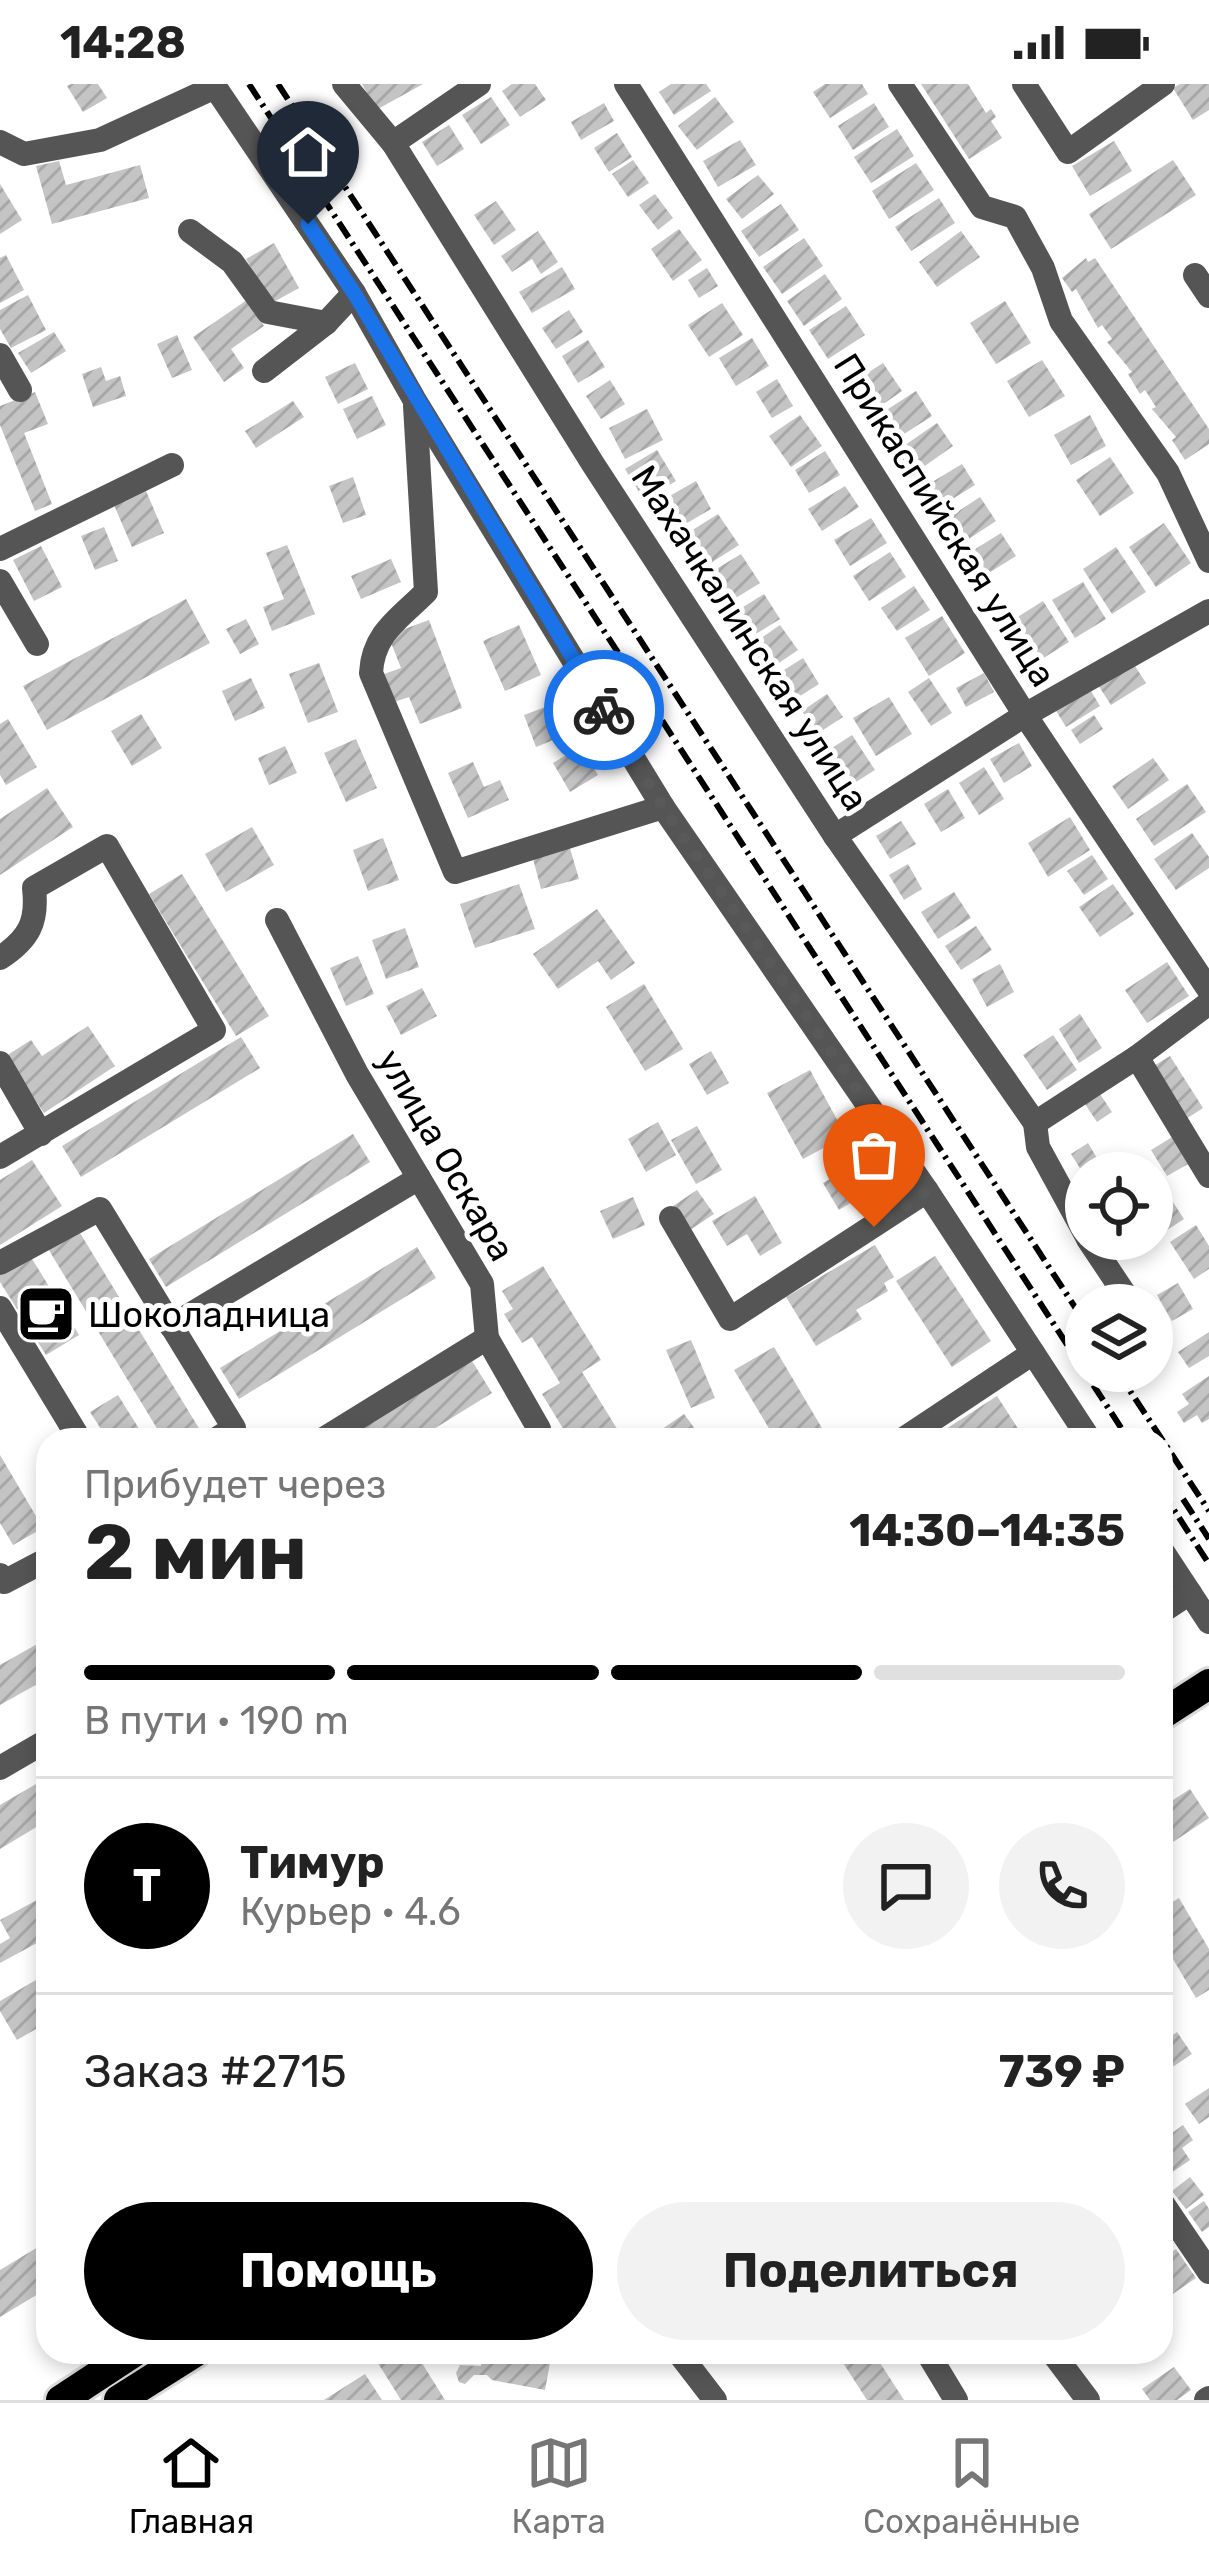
<!DOCTYPE html>
<html lang="ru">
<head>
<meta charset="utf-8">
<style>
	body { margin:0; font-family:Rubik,sans-serif; background:#f2f2f2; color:#222; height:100vh; display:flex; flex-direction:column; font-size:45px; white-space:nowrap }
	* { box-sizing:border-box; margin:0 }
	p { font-size:39px; color:#767676 }
	.icon { flex:none; width:66px; height:66px; fill:none; stroke:currentColor; stroke-width:2; stroke-linecap:round; stroke-linejoin:round }
	.map { position:relative; flex:1; overflow:hidden }
	.drawer { position:absolute; left:36px; top:1344px; width:1137px; height:936px; display:flex; flex-direction:column; background:#fff; border-radius:36px; box-shadow:0 6px 18px #0003 }
	.drawer>* { flex:none }
	.controls { position:absolute; left:1065px; top:1068px; display:grid; gap:24px }
	.controls a { display:grid; place-items:center; width:108px; height:108px; border-radius:50%; background:#fff; box-shadow:0 6px 18px #0003; font-size:60px }
	.pin { position:absolute; display:grid; place-items:center; width:102px; height:102px; color:#fff; margin:-123px -51px; border-radius:50% 50% 50% 0; rotate:-45deg; box-shadow:0 0 12px #0007 }
	.pin .icon { rotate:45deg }
	.courier { position:absolute; display:grid; place-items:center; width:120px; height:120px; margin:-60px; border:9px solid #1a73e8; border-radius:50%; background:#fff; color:#222; box-shadow:0 3px 15px #0007 }
	.summary em { font-style:normal; font-weight:700 }
	.summary div { display:flex; flex-direction:column-reverse }
	.summary { display:flex; align-items:center; justify-content:space-between; height:204px; padding:0 48px }
	h1 { font-size:78px; font-weight:700; line-height:90px }
	.bar { display:grid; grid-template-columns:repeat(4,1fr); gap:18px 12px; align-content:center; height:144px; padding:0 48px }
	.bar i { height:15px; border-radius:9px; background:#e0e0e0 }
	.bar .on { background:#000 }
	.bar p { grid-column:span 4 }
	.line { display:flex; align-items:center; gap:30px; padding:0 48px; border-top:3px solid #e0e0e0 }
	.line div { flex:1 }
	.round { display:grid; place-items:center; flex:none; width:126px; height:126px; border-radius:63px; background:#f2f2f2 }
	.button { display:flex; gap:24px; margin-top:auto; padding:24px 48px }
	.button a { flex:1; height:138px; border-radius:72px; background:#000; color:#fff; font-size:48px; font-weight:700; line-height:138px; text-align:center }
	.button a+a { background:#f2f2f2; color:#222 }
	.status { display:flex; justify-content:space-between; align-items:center; height:84px; padding:0 60px; background:#fff; direction:ltr }
	.status svg { height:33px; fill:currentColor }
	.tab-bar { display:flex; justify-content:space-around; align-items:center; height:168px; border-top:3px solid #e0e0e0; background:#fff; font-size:33px; color:#767676 }
	.tab-bar a { display:grid; justify-items:center; gap:6px }
	.tab-bar .on { color:#000 }
	.map>svg:first-child { display:block }
</style>
</head>
<body>
<div class="status"><b>14:28</b><svg viewBox="0 0 49 12"><path d="M0 12V9h3v3zM5 12V6h3v6zM10 12V3h3v9zM15 12V0h3v12zM26 1h20v11H26zM47 4h2v5h-2z"/></svg></div>
<div class="map">
<svg width="1209" height="2316" viewBox="0 0 1209 2316">
	<defs>
		<pattern id="building-hatch" width="6" height="6" patternUnits="userSpaceOnUse" patternTransform="scale(3)"><rect width="6" height="6" fill="#c4c4c4"/><path d="M-1 1l2-2M0 6l6-6M5 7l2-2" fill="none" stroke="#a7a7a7"/></pattern>
	</defs>
	<rect width="100%" height="100%" fill="#fff"/>
	<g fill="url(#building-hatch)">
		<path d="M71,0H98L107,14L83,28L67,2Z"/>
		<path d="M362,0H423L376,26Z"/>
		<path d="M512,0H535L546,16L520,33L502,7Z"/>
		<path d="M671,0H706L711,7L674,31L659,8Z"/>
		<path d="M825,0H862L868,10L830,34L813,8Z"/>
		<path d="M921,0H968L986,29L991,25L996,33L991,37L1002,54L969,75Z"/>
		<path d="M1180,0H1209V26L1193,36L1173,4Z"/>
		<path d="M491,13L510,41L481,60L462,31Z"/>
		<path d="M715,13L734,38L697,66L678,42Z"/>
		<path d="M604,19L614,37L581,56L571,38Z"/>
		<path d="M874,19L889,43L853,66L838,42Z"/>
		<path d="M449,41L464,65L437,82L422,58Z"/>
		<path d="M897,45L914,72L871,99L854,73Z"/>
		<path d="M617,49L632,73L609,88L594,64Z"/>
		<path d="M740,56L756,81L718,103L703,77Z"/>
		<path d="M1114,57L1132,87L1090,112L1072,82Z"/>
		<path d="M633,76L649,99L628,113L612,90Z"/>
		<path d="M1173,76L1196,111L1111,165L1089,130Z"/>
		<path d="M59,77L66,101L140,81L149,114L52,140L36,82Z"/>
		<path d="M916,79L934,106L889,135L872,107Z"/>
		<path d="M758,91L774,110L742,135L726,115Z"/>
		<path d="M0,100L22,136L0,150Z"/>
		<path d="M655,110L673,134L658,146L639,121Z"/>
		<path d="M939,114L955,139L911,167L895,143Z"/>
		<path d="M496,117L516,146L494,161L474,131Z"/>
		<path d="M781,120L799,146L759,173L741,147Z"/>
		<path d="M679,145L702,176L673,197L651,165Z"/>
		<path d="M538,147L558,178L541,190L532,175L512,188L501,172Z"/>
		<path d="M961,147L980,173L937,203L919,178Z"/>
		<path d="M804,154L823,182L782,210L763,183Z"/>
		<path d="M274,159L299,204L270,220L246,175Z"/>
		<path d="M6,171L24,206L0,219V174Z"/>
		<path d="M1086,174L1088,178L1095,174L1209,345V360L1185,376L1172,356L1176,353L1152,325L1156,323L1145,306L1140,310L1128,290L1132,288L1107,258L1112,255L1102,241L1098,244L1076,205L1072,208L1062,194Z"/>
		<path d="M562,183L575,205L532,229L519,208Z"/>
		<path d="M707,184L718,202L699,214L688,196Z"/>
		<path d="M825,190L842,215L804,242L787,217Z"/>
		<path d="M28,211L46,246L11,264L0,245V226Z"/>
		<path d="M247,216L264,242L231,265L244,284L224,298L193,253Z"/>
		<path d="M1005,217L1031,259L996,280L970,239Z"/>
		<path d="M722,219L743,251L709,273L688,241Z"/>
		<path d="M846,222L865,251L828,275L809,246Z"/>
		<path d="M569,226L583,248L556,265L542,244Z"/>
		<path d="M54,248L66,267L31,289L18,269Z"/>
		<path d="M177,251L192,286L172,294L157,260Z"/>
		<path d="M752,254L769,282L736,302L719,274Z"/>
		<path d="M588,256L605,283L578,299L562,272Z"/>
		<path d="M1042,276L1065,312L1029,333L1007,297Z"/>
		<path d="M355,279L368,305L338,320L325,293Z"/>
		<path d="M883,279L902,307L872,328L852,299Z"/>
		<path d="M101,283L106,297L120,292L126,312L93,323L82,290Z"/>
		<path d="M777,295L793,322L772,334L756,308Z"/>
		<path d="M610,296L625,320L601,335L586,312Z"/>
		<path d="M916,307L932,332L890,359L874,334Z"/>
		<path d="M35,308L48,340L24,349L52,420L35,427L0,341V322Z"/>
		<path d="M372,312L386,341L357,355L343,325Z"/>
		<path d="M293,317L304,333L256,364L245,347Z"/>
		<path d="M647,325L663,356L625,375L609,344Z"/>
		<path d="M800,331L822,362L791,383L769,352Z"/>
		<path d="M1090,331L1106,362L1071,381L1054,351Z"/>
		<path d="M937,339L953,362L912,391L895,368Z"/>
		<path d="M657,366L676,397L644,416L625,385Z"/>
		<path d="M825,367L840,391L809,409L795,386Z"/>
		<path d="M1110,373L1134,409L1100,432L1076,396Z"/>
		<path d="M962,380L975,401L933,427L919,406Z"/>
		<path d="M353,393L366,431L343,439L329,402Z"/>
		<path d="M696,397L711,425L675,446L659,418Z"/>
		<path d="M845,402L859,423L822,447L808,425Z"/>
		<path d="M146,407L164,449L132,463L114,421Z"/>
		<path d="M980,413L996,437L958,462L942,438Z"/>
		<path d="M718,430L739,461L703,484L683,452Z"/>
		<path d="M871,434L887,459L850,482L834,456Z"/>
		<path d="M1164,439L1191,479L1156,503L1129,463Z"/>
		<path d="M104,443L118,477L95,486L81,452Z"/>
		<path d="M1001,449L1016,472L979,495L964,472Z"/>
		<path d="M287,461L315,530L272,547L263,523L284,515L266,469Z"/>
		<path d="M41,462L62,503L34,517L13,476Z"/>
		<path d="M1116,463L1146,508L1112,530L1083,485Z"/>
		<path d="M890,468L906,493L869,517L853,492Z"/>
		<path d="M741,470L760,499L723,522L705,492Z"/>
		<path d="M391,475L401,498L361,515L351,492Z"/>
		<path d="M1083,498L1106,535L1075,554L1052,516Z"/>
		<path d="M914,502L930,526L897,547L881,524Z"/>
		<path d="M764,510L780,535L743,558L727,533Z"/>
		<path d="M186,515L210,559L47,646L23,602Z"/>
		<path d="M1043,517L1069,558L1029,583L1003,542Z"/>
		<path d="M942,532L965,569L929,592L905,554Z"/>
		<path d="M246,535L259,560L240,570L226,545Z"/>
		<path d="M429,536L462,624L420,640L409,613L394,618L384,590L401,584L388,551Z"/>
		<path d="M519,541L541,591L505,607L483,557Z"/>
		<path d="M780,541L798,566L767,587L750,562Z"/>
		<path d="M803,574L819,600L789,619L773,593Z"/>
		<path d="M319,579L338,628L308,639L289,590Z"/>
		<path d="M1133,579L1146,599L1111,621L1098,601Z"/>
		<path d="M984,589L994,608L966,623L956,604Z"/>
		<path d="M251,594L265,624L235,637L222,607Z"/>
		<path d="M929,594L952,629L931,642L908,608Z"/>
		<path d="M1089,604L1100,622L1066,643L1055,625Z"/>
		<path d="M827,610L843,633L817,650L802,627Z"/>
		<path d="M889,613L912,650L876,672L853,634Z"/>
		<path d="M556,619L568,650L536,663L524,631Z"/>
		<path d="M141,630L162,664L132,682L111,647Z"/>
		<path d="M1094,631L1103,645L1080,660L1071,646Z"/>
		<path d="M8,635L37,683L6,701L0,691V640Z"/>
		<path d="M852,651L875,686L840,708L818,673Z"/>
		<path d="M356,655L377,704L346,718L324,669Z"/>
		<path d="M1019,659L1032,682L1004,699L990,675Z"/>
		<path d="M285,662L297,689L269,701L258,674Z"/>
		<path d="M581,662L598,691L570,708L553,679Z"/>
		<path d="M1153,674L1169,696L1128,725L1112,702Z"/>
		<path d="M473,678L484,703L500,696L509,716L468,734L448,689Z"/>
		<path d="M984,683L1004,715L979,731L959,699Z"/>
		<path d="M1187,700L1206,728L1154,762L1136,735Z"/>
		<path d="M47,704L73,743L0,791V735Z"/>
		<path d="M948,705L965,734L941,748L924,720Z"/>
		<path d="M1070,733L1090,766L1048,793L1028,759Z"/>
		<path d="M901,737L916,760L890,775L876,752Z"/>
		<path d="M252,743L274,781L226,808L205,770Z"/>
		<path d="M1192,749L1209,773V784L1176,806L1154,775Z"/>
		<path d="M383,754L399,796L368,807L353,766Z"/>
		<path d="M569,761L579,795L541,805L532,771Z"/>
		<path d="M1092,771L1108,795L1084,811L1067,787Z"/>
		<path d="M908,780L922,805L904,816L889,791Z"/>
		<path d="M182,790L269,932L236,952L149,810Z"/>
		<path d="M519,800L535,845L475,864L460,820Z"/>
		<path d="M1113,800L1134,830L1100,853L1079,823Z"/>
		<path d="M954,808L971,834L938,855L921,828Z"/>
		<path d="M597,825L635,879L611,896L598,877L558,905L533,870Z"/>
		<path d="M976,842L992,866L961,886L945,862Z"/>
		<path d="M405,844L419,883L386,895L372,856Z"/>
		<path d="M358,872L374,910L346,922L330,884Z"/>
		<path d="M1167,878L1189,912L1147,939L1125,906Z"/>
		<path d="M1000,880L1014,908L987,923L972,895Z"/>
		<path d="M644,900L683,965L645,987L606,923Z"/>
		<path d="M422,904L437,932L401,951L386,922Z"/>
		<path d="M1080,930L1102,964L1079,979L1059,945Z"/>
		<path d="M88,942L115,982L44,1029L6,972L31,956L42,972Z"/>
		<path d="M1053,951L1077,986L1047,1006L1023,971Z"/>
		<path d="M241,953L260,984L81,1093L62,1062Z"/>
		<path d="M711,967L729,999L707,1011L689,980Z"/>
		<path d="M1170,972L1203,1024L1186,1035L1152,983Z"/>
		<path d="M810,986L846,1052L803,1075L767,1009Z"/>
		<path d="M1098,1007L1112,1028L1097,1038L1083,1017Z"/>
		<path d="M658,1038L676,1071L646,1088L628,1055Z"/>
		<path d="M697,1042L722,1086L696,1100L671,1056Z"/>
		<path d="M353,1050L370,1078L166,1203L149,1175Z"/>
		<path d="M1174,1052L1190,1079L1167,1092L1151,1066Z"/>
		<path d="M1088,1059L1106,1089H1083L1071,1070Z"/>
		<path d="M865,1074L881,1100L839,1126L823,1099Z"/>
		<path d="M32,1076L62,1122L0,1161V1096Z"/>
		<path d="M1152,1086L1184,1135L1164,1148L1152,1129Z"/>
		<path d="M697,1106L714,1130L690,1146L673,1122Z"/>
		<path d="M755,1112L782,1159L760,1172L747,1150L727,1162L712,1137Z"/>
		<path d="M633,1113L645,1141L613,1155L600,1127Z"/>
		<path d="M1196,1141L1209,1162V1185L1194,1195L1170,1158Z"/>
		<path d="M77,1144L200,1346L183,1356H164L47,1163Z"/>
		<path d="M875,1161L894,1193L884,1199L888,1207L856,1226L862,1235L816,1262L786,1213Z"/>
		<path d="M417,1163L436,1194L239,1315L220,1284Z"/>
		<path d="M29,1170L79,1251L46,1271L0,1198V1188Z"/>
		<path d="M935,1172L991,1257L952,1283L896,1197Z"/>
		<path d="M543,1182L601,1276L582,1288L624,1356H570L542,1310L560,1299L532,1253L522,1259L504,1230L513,1225L502,1207Z"/>
		<path d="M1178,1199L1193,1225L1172,1237L1157,1211Z"/>
		<path d="M1209,1248V1272L1189,1284L1178,1268Z"/>
		<path d="M691,1256L715,1314L691,1324L666,1266Z"/>
		<path d="M774,1263L829,1356H776L734,1286Z"/>
		<path d="M472,1277L492,1309L416,1356H344Z"/>
		<path d="M1209,1292V1335L1202,1339L1197,1331L1184,1339L1177,1328L1189,1320L1182,1310Z"/>
		<path d="M118,1311L146,1356H108L90,1328Z"/>
		<path d="M997,1312L1019,1346L1003,1356H929Z"/>
		<path d="M684,1330L701,1353L654,1356L652,1352Z"/>
		<path d="M0,1371L43,1444L13,1461L0,1439Z"/>
		<path d="M48,1554V1594L0,1621V1581Z"/>
		<path d="M48,1693V1736L0,1765V1721Z"/>
		<path d="M1190,1705L1209,1734L1161,1766V1724Z"/>
		<path d="M48,1810V1853L0,1879V1860L10,1854L0,1836Z"/>
		<path d="M1179,1814L1209,1865V1906L1196,1914L1161,1855V1825Z"/>
		<path d="M48,1889V1938L17,1956L0,1927V1917Z"/>
		<path d="M1177,1948L1192,1970L1165,1988L1161,1982V1959Z"/>
		<path d="M1209,2004V2033L1199,2040L1185,2020Z"/>
		<path d="M1183,2041L1193,2056L1182,2064L1190,2076L1161,2096V2057Z"/>
		<path d="M1190,2093L1204,2111L1186,2125L1172,2107Z"/>
		<path d="M1204,2117L1209,2125V2143L1202,2148L1188,2128Z"/>
		<path d="M48,2157V2204L0,2233V2186Z"/>
		<path d="M1176,2165L1196,2194L1161,2218V2199L1168,2195L1161,2184V2176Z"/>
		<path d="M371,2268H415L445,2316H401Z"/>
		<path d="M484,2268H552L545,2306L492,2296L487,2291H474L465,2300L459,2298L456,2289L460,2281L481,2282Z"/>
		<path d="M836,2268H873L904,2316H867Z"/>
		<path d="M1174,2283L1191,2306L1177,2316H1150L1142,2305Z"/>
		<path d="M365,2290L382,2316H324Z"/>
	</g>
	<g fill="none" stroke-linecap="round" stroke-linejoin="round">
		<g stroke="#dbdbdb" stroke-width="36">
			<g id="major">
				<path d="M1161,1631L1209,1600"/>
				<path d="M61,2316L134,2268"/>
				<path d="M119,2316L195,2268"/>
			</g>
		</g>
		<g stroke="#555" stroke-width="24">
			<path d="M213,0L354,209L414,315L663,723L927,1107L1090,1356"/>
			<path d="M344,0L393,59L593,380L835,752L1035,1039L1038,1063L1086,1151"/>
			<path d="M626,0L1025,631L1209,906"/>
			<path d="M900,0L982,123L1015,133L1043,184L1061,237L1168,389L1209,477"/>
			<path d="M1024,0L1068,68L1163,0"/>
			<path d="M0,58L24,70L100,56L215,3"/>
			<path d="M393,59L479,0"/>
			<path d="M190,147L232,178L268,228L326,239"/>
			<path d="M1195,191L1209,212"/>
			<path d="M0,271L20,306"/>
			<path d="M264,287L326,239L354,209"/>
			<path d="M415,322L426,508C400,534 373,549 371,589L455,788L663,723"/>
			<path d="M0,465L172,381"/>
			<path d="M0,497L37,560"/>
			<path d="M835,752L1025,631L1209,527"/>
			<path d="M277,836L357,990L482,1200L487,1254L539,1345"/>
			<path d="M0,874C29,855 38,838 34,804L107,762L214,946L0,1073"/>
			<path d="M1137,973L1209,1092"/>
			<path d="M0,979L41,1050"/>
			<path d="M1035,1039L1137,973L1209,919"/>
			<path d="M671,1134L730,1235L927,1107"/>
			<path d="M1088,1155L1132,1221"/>
			<path d="M0,1179L100,1125L234,1344L215,1356"/>
			<path d="M0,1224L80,1356"/>
			<path d="M171,1242L419,1094"/>
			<path d="M1152,1252L1156,1258"/>
			<path d="M322,1356L487,1254"/>
			<path d="M902,1356L1033,1269"/>
			<path d="M1161,1465L1209,1538"/>
			<path d="M0,1491L4,1498L48,1475"/>
			<path d="M1161,1528L1190,1509"/>
			<path d="M0,1684L48,1656"/>
			<path d="M1161,2117L1209,2188"/>
			<path d="M678,2268L715,2316"/>
			<path d="M927,2268L956,2316"/>
			<path d="M1052,2268L1088,2316"/>
			<path d="M1206,2316L1209,2314"/>
		</g>
		<use href="#major" stroke="#000" stroke-width="30"/>
		<g stroke="#000" stroke-width="6" stroke-dasharray="18 6 3 6" stroke-linecap="butt">
			<path d="M249,0L1129,1356"/>
			<path d="M278,0L1086,1240"/>
			<path d="M1117,1287L1209,1427"/>
			<path d="M1161,1406L1209,1480"/>
			<path d="M1183,1415L1209,1455"/>
		</g>
	</g>
	<g fill="none" stroke-linecap="round" stroke-linejoin="round">
		<path stroke="#595959" stroke-width="12" stroke-dasharray="0 21.6" d="M604,626L663,723L927,1107L874,1143"/>
		<path stroke="#1a73e8" stroke-width="15" d="M308,140L354,209L604,626"/>
	</g>
	<defs>
		<g id="cafe-square" transform="scale(3)"><rect x="-9" y="-9" width="18" height="18" rx="4" fill="#000" stroke="#fff"/><path d="M-5.5-4.5H6V0H3Q3 3.5 0 3.5H-2.5Q-5.5 3.5-5.5 0ZM3-3.2v2h1.7v-2ZM-6 4.5H4V6H-6Z" fill="#fff"/></g>
	</defs>
	<g fill-rule="evenodd">
		<use href="#cafe-square" x="46" y="1230"/>
	</g>
	<g text-anchor="middle" dominant-baseline="central" stroke-width="10" stroke-linejoin="round" paint-order="stroke">
		<g font-size="36" fill="#000" stroke="#fff">
			<text transform="translate(945 436) rotate(58)">Прикаспийская улица</text>
			<text transform="translate(750 554) rotate(57)">Махачкалинская улица</text>
			<text transform="translate(446 1071) rotate(60)">улица Оскара</text>
		</g>
		<g font-size="36" fill="#000" stroke="#fff" text-anchor="start">
			<text x="88" y="1230">Шоколадница</text>
		</g>
	</g>
</svg>
<div class="controls">
<a><svg class="icon" aria-label="locate" viewBox="0 0 24 24"><circle cx="12" cy="12" r="6"/><path d="M12 2v4M12 18v4M2 12h4M18 12h4"/></svg></a>
<a><svg class="icon" aria-label="layers" viewBox="0 0 24 24"><path d="M12 4l9 5-9 5-9-5zM3 14l9 5 9-5"/></svg></a>
</div>
<div class="pin" style="left:874px;top:1143px;background:#ea580c"><svg class="icon" aria-label="bag" viewBox="0 0 24 24"><path d="M5 8h14l-1 12H6zM9 8a3 3 0 0 1 6 0"/></svg></div>
<div class="pin" style="left:308px;top:140px;background:#1f2937"><svg class="icon" aria-label="home" viewBox="0 0 24 24"><path d="M3 11l9-7 9 7M6 9v11h12V9"/></svg></div>
<div class="courier" style="left:604px;top:626px"><svg class="icon" aria-label="bike" viewBox="0 0 24 24"><circle cx="6" cy="16" r="4"/><circle cx="18" cy="16" r="4"/><path d="M6 16l4-8h5l3 8M10 8l3 8H6M13 5h3"/></svg></div>
<section class="drawer">
<div class="summary"><div><h1>2 мин</h1><p>Прибудет через</p></div><em>14:30–14:35</em></div>
<div class="bar"><i class="on"></i><i class="on"></i><i class="on"></i><i></i><p>В пути · 190 m</p></div>
<div class="line" style="height:216px"><b class="round" style="background:#000;color:#fff">Т</b><div><b>Тимур</b><p>Курьер · 4.6</p></div><a class="round"><svg class="icon" aria-label="chat" viewBox="0 0 24 24"><path d="M4 5h16v11H9l-5 4z"/></svg></a><a class="round"><svg class="icon" aria-label="phone" viewBox="0 0 24 24"><path d="M5 4h4l2 5-3 2q2 4 5 5l2-3 5 2v4C11 20 4 13 5 4z"/></svg></a></div>
<div class="line" style="height:156px"><div>Заказ #2715</div><b>739 ₽</b></div>
<div class="button"><a>Помощь</a><a>Поделиться</a></div>
</section>
</div>
<nav class="tab-bar">
<a class="on"><svg class="icon" aria-label="home" viewBox="0 0 24 24"><path d="M3 11l9-7 9 7M6 9v11h12V9"/></svg>Главная</a>
<a><svg class="icon" aria-label="map" viewBox="0 0 24 24"><path d="M3 6l6-2 6 2 6-2v14l-6 2-6-2-6 2zM9 4v14M15 6v14"/></svg>Карта</a>
<a><svg class="icon" aria-label="saved" viewBox="0 0 24 24"><path d="M7 4h10v16l-5-4-5 4z"/></svg>Сохранённые</a>
</nav>
</body>
</html>
